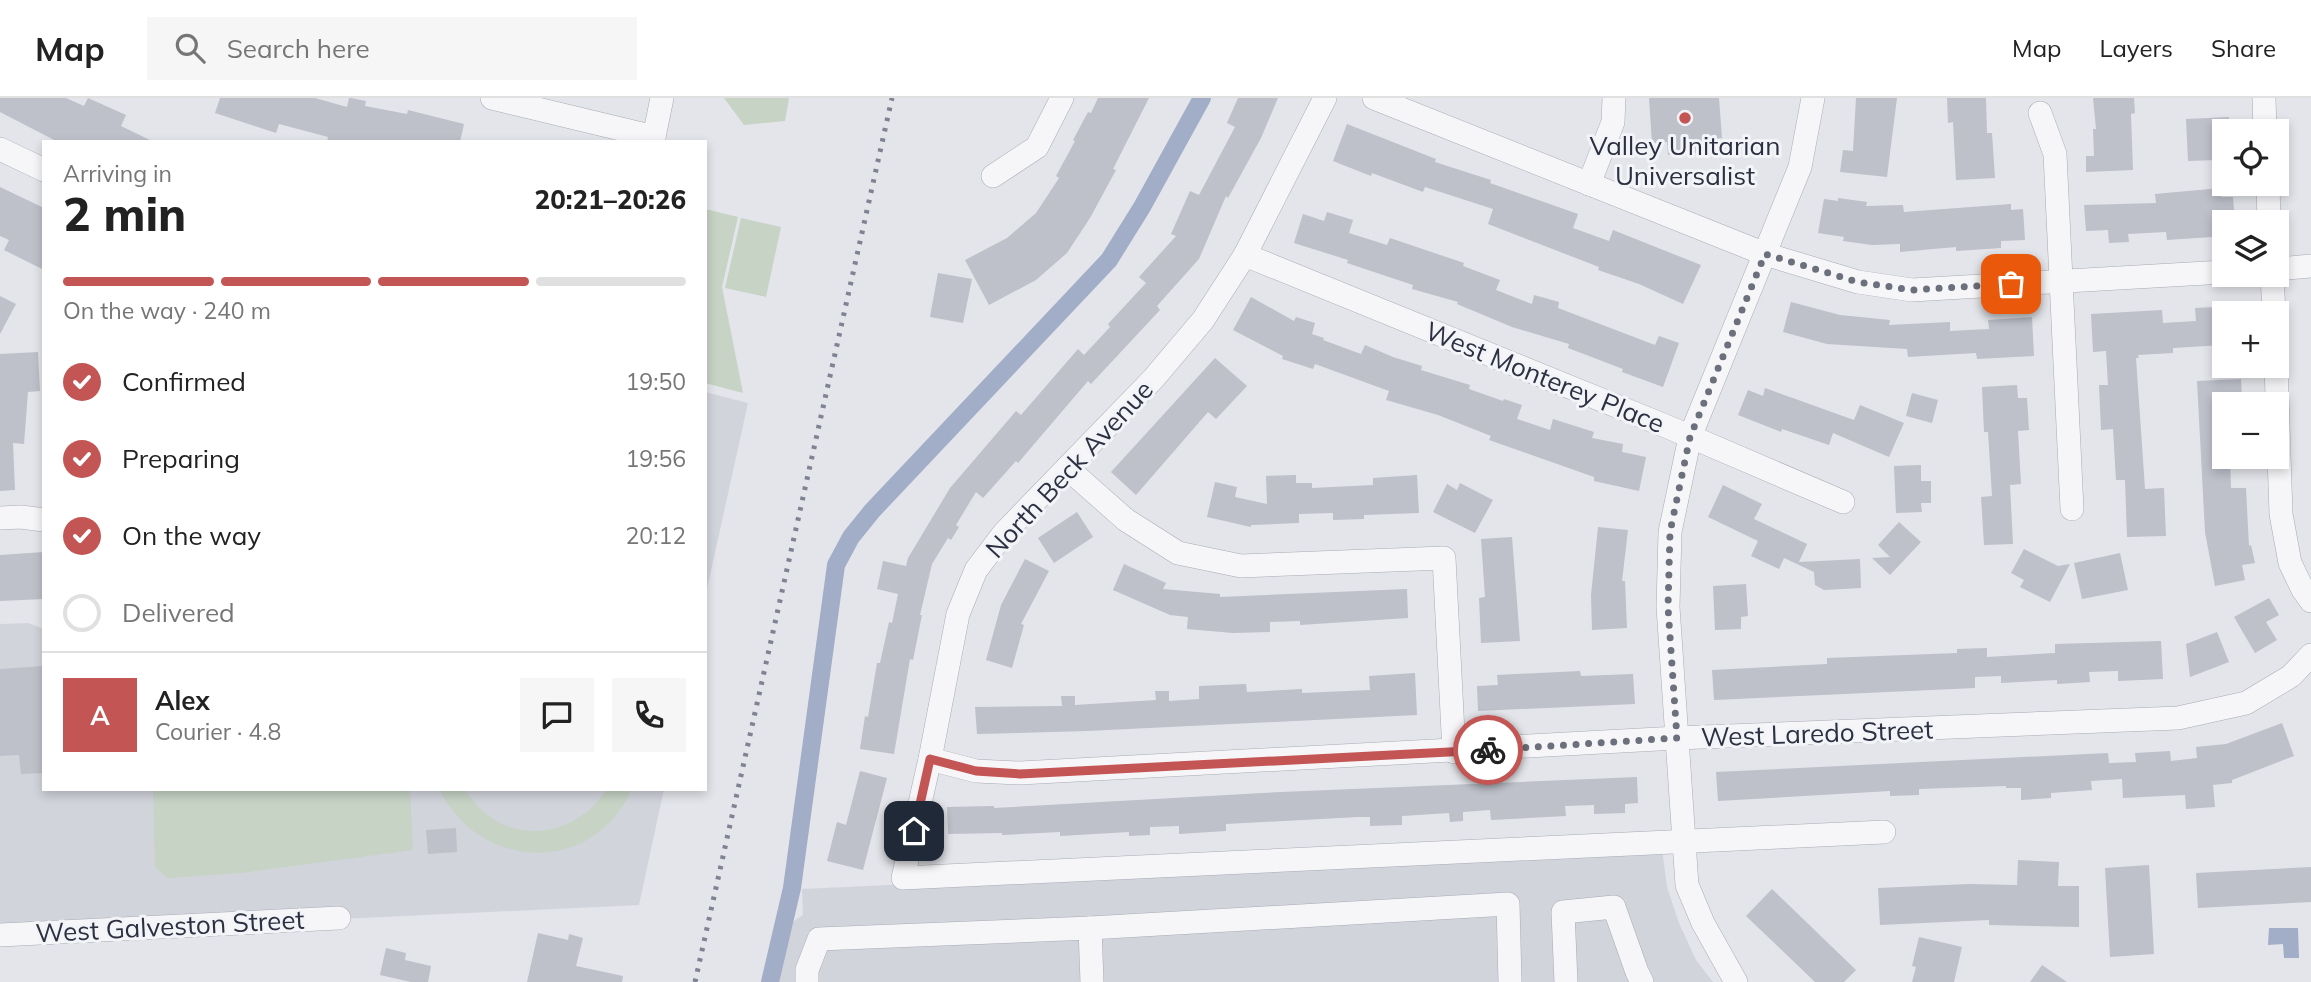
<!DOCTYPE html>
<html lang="en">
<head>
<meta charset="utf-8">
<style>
	body { margin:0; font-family:Mulish,sans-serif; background:#f6f6f6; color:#222; height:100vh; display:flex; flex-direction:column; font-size:26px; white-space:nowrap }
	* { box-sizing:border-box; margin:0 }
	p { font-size:23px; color:#767676 }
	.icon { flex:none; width:38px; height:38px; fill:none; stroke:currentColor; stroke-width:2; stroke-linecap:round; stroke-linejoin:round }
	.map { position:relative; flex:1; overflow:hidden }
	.details { position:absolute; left:42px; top:42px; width:665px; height:651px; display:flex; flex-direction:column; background:#fff; border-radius:0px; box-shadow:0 4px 10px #0003 }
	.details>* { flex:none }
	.buttons { position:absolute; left:2212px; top:21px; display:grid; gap:14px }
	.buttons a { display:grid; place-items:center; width:77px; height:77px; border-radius:0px; background:#fff; box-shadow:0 4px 10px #0003; font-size:35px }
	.pin { position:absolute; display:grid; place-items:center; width:60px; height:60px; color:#fff; margin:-30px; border-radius:14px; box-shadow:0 4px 10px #0006 }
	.courier { position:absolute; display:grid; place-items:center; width:70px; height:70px; margin:-35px; border:5px solid #c35654; border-radius:50%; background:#fff; color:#222; box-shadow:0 2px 9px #0007 }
	.overview em { font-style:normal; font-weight:800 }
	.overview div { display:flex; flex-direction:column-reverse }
	.overview { display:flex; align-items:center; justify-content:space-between; height:119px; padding:0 21px }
	h1 { font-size:46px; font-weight:800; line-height:52px }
	.bar { display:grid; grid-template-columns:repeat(4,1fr); gap:10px 7px; align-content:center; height:84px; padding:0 21px }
	.bar i { height:9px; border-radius:5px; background:#e0e0e0 }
	.bar .active { background:#c35654 }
	.bar p { grid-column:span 4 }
	.line { display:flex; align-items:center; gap:18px; padding:0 21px; border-top:2px solid #e0e0e0 }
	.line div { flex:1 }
	.round { display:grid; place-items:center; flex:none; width:74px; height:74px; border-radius:0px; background:#f6f6f6 }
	ol { padding:0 21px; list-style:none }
	li { display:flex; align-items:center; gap:21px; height:77px }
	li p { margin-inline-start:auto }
	li .icon { padding:7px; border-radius:50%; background:#c35654; color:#fff; stroke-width:4 }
	li:last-child { color:#767676 }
	li i { width:38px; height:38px; border:4px solid #e0e0e0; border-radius:50% }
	header { display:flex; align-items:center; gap:42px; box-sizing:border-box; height:98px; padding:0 35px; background:#fff; border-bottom:2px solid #e0e0e0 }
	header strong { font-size:33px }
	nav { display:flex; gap:38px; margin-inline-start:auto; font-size:24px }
	.search { width:490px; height:63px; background:#f6f6f6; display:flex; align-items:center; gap:18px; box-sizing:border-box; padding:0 24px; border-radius:0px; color:#767676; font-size:26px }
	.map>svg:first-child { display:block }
</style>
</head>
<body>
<header>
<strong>Map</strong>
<div class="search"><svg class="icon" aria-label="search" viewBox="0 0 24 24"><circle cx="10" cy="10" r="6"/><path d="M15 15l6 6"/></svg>Search here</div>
<nav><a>Map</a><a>Layers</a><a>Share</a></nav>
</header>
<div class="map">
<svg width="2311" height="884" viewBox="0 0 2311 884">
	<rect width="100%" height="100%" fill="#e3e5ea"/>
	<g fill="#d2d4dc">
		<path d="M705,294L748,305L705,500Z"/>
		<path d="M28,525L44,531V691H664L639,807L0,837V526Z"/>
		<path d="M1662,751L1667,789L1679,825L1696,862L1713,884H776L788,827L803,817L802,791Z"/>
	</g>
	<g fill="#c6d3c5">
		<path d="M724,0H789L785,23L744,27Z"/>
		<path d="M705,111L738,119L722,189L743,295L705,285Z"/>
		<path d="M741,120L781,129L766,199L725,190Z"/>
		<path d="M153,691H410L413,752L241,775L167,780L155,769Z"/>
		<path d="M439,691H465C499,748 571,746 607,691H632C593,778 480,774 439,691Z"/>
	</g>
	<path fill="#a2adc7" d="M2269,830H2298L2299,860H2284L2283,846L2268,847Z"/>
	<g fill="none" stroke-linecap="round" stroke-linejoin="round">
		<path stroke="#a2adc7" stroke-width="18" d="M770,884L792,790L836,467L851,439L872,413L1109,162L1142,109L1202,0"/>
	</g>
	<g fill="#bec0ca">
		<path d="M0,0H66L84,8L88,0L126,17L121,28L154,44H58L0,14Z"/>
		<path d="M220,0H315L347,9L349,0H351L366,3L365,8L407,16L408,12L464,26L460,44H327L328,39L279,26L276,35L215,15Z"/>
		<path d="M1098,0H1149L1113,71L1116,72L1090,120L1067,155L1036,182L989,207L965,162L1007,140L1036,115L1059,80L1056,78L1075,43L1073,42L1088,14L1091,15Z"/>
		<path d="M1238,0H1278L1261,40L1228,100L1226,98L1199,161L1157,208L1160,212L1091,286L1088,283L1018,365L1016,363L983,400L976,394L956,427L959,429L951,442L948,440L932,466L920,517H922L913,562L910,561L894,656L860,651L865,618L868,619L877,565H880L889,524L892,525L898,496L877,491L883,463L906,468L908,460L950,390L1016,313L1021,317L1078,251L1084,257L1110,229L1108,226L1146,185L1139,179L1176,138L1171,136L1190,93L1199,97L1235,29L1227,25Z"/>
		<path d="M1649,0H1719L1722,40L1706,42V54L1668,57L1667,44L1652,45Z"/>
		<path d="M1856,0H1897L1887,79L1840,74L1843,52L1853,53Z"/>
		<path d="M1947,0H1986L1987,35H1992L1995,80L1956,82L1953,24L1948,25Z"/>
		<path d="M2093,0H2134L2135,15L2131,16L2133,72L2086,74V58H2094L2093,31H2096Z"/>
		<path d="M2229,19V33H2224V38L2216,39L2217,62L2188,63L2186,21Z"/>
		<path d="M1347,26L1436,61L1435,64L1491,82L1490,85L1578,116L1573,130L1609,143L1613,132L1701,167L1683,206L1639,186L1598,172L1599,169L1488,126L1493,111L1425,89L1423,94L1372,75L1371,78L1333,63Z"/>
		<path d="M0,89L44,110V172L4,152L9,142L0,138Z"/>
		<path d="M2221,90V99H2233L2235,124L2212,126V139L2167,142L2166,134L2128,136L2129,144L2109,145L2108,132L2086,133L2084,107L2156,105L2155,96Z"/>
		<path d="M1838,100L1867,104L1866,108L1903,107L1904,114L2011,106V112L2023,111L2025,142L2001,143V150L1956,153V149L1900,154V146L1872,147L1843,143L1844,139L1818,135L1824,101L1838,103Z"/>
		<path d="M1327,114L1353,122L1349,135L1387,147L1390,140L1464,165L1463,168L1500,182L1496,192L1532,206L1534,197L1559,204L1558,210L1655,247L1659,238L1679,245L1663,289L1622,274L1623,271L1568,250L1569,246L1512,229L1457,206L1458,204L1412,191L1413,187L1347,165L1348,162L1294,145L1303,116L1324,123Z"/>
		<path d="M938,175L972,181L963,225L930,219Z"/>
		<path d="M0,198L16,206L0,236Z"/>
		<path d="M1251,199L1294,223L1296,219L1315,225L1312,236L1324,240L1323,242L1361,256L1365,247L1393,259L1422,268L1421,272L1470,287L1469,291L1503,303L1504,301L1522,307L1517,321L1550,332L1553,321L1594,334L1592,340L1623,346L1622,354L1646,359L1639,393L1594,383V379L1489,342L1491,338L1438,317L1386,302L1389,293L1315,266L1313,271L1282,261L1283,258L1233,232Z"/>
		<path d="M1791,204L1840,217L1890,222L1889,227L1950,224V233L1989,231L1988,222L2032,219L2034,258L1977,261L1976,255L1908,259L1907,251L1827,246L1783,234Z"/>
		<path d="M2215,209V219L2224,218V247L2173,250V255L2138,257L2139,260H2136L2145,391L2164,390L2166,438L2127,439L2125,382H2116L2113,331L2101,332L2099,287H2108L2106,253L2093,254L2091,216L2162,212L2163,225L2196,223L2195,210Z"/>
		<path d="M38,254L40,293L28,294L24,346L13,345L15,392L0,393V256Z"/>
		<path d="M1215,260L1247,288L1216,321L1208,314L1136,397L1111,374Z"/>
		<path d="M2241,281L2242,302L2234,303V306H2224V359H2230L2231,390H2246L2249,448L2251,447L2255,465L2242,467L2245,482L2215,488L2205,434L2197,283Z"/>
		<path d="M2017,287L2018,300H2027L2029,332L2018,333L2021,386L2010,387L2013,446L1984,447L1981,399L1992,398L1988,334H1984L1982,289Z"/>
		<path d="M1765,290L1854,322L1860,307L1904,325L1889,359L1833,335L1829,347L1782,331L1781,334L1738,317L1748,292L1763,298Z"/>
		<path d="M1912,295L1938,302L1932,325L1906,318Z"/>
		<path d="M1921,367V383H1931V405H1921L1922,414L1896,415L1894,368Z"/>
		<path d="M1296,377V385H1312V390L1373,387V380L1417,377L1419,415L1364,417V421L1333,422V415L1299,416V425L1251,427V429L1207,419L1215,384L1237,389L1235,399L1267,406L1266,378Z"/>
		<path d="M1460,385L1493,402L1475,435L1433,414L1447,386L1457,392Z"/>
		<path d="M1723,387L1762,406L1754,421L1807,446L1799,464L1860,461L1861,490L1824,492L1815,487L1814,474L1784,460L1779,471L1751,458L1758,443L1708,419Z"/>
		<path d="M1077,414L1093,439L1054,465L1038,440Z"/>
		<path d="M1899,424L1921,444L1890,477L1872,460L1890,459L1878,447Z"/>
		<path d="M1598,429L1628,432L1622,483H1625L1627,530L1592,532L1591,497Z"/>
		<path d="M1512,439L1520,543L1481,545L1479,500L1485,499L1481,441Z"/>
		<path d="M2024,451L2058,468L2070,466L2050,504L2020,489L2024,482L2011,475Z"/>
		<path d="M44,454V501L0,503V457Z"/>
		<path d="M2120,455L2128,492L2082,501L2074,465Z"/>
		<path d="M1025,461L1049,473L1021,526L1024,527L1012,570L986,562L1001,507Z"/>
		<path d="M1124,466L1166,485L1163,491L1220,496V499L1407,491L1408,520L1300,527V523L1270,524V534L1233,535L1187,531L1188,519L1170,517L1113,492Z"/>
		<path d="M1746,486L1748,518L1741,519V531L1715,532L1713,488Z"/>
		<path d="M2269,500L2279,517L2266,524L2277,542L2255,555L2234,519Z"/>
		<path d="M2217,534L2229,564L2190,579L2186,546Z"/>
		<path d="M2161,543L2163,581L2118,583V573L2089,574L2090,584L2057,586V582L2001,585V578L1975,579V590L1714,602L1712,572L1827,566V560L1957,555V551L1987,550V559L2055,555V546Z"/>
		<path d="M44,568V675L21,676L19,657L0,658V571Z"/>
		<path d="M1580,573L1581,578L1633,576L1635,606L1478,613L1477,588L1498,587L1497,577Z"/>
		<path d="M1415,575L1417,617L1087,633L977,636L975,609L1062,608L1061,598H1075V607L1156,602L1155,593H1169V603L1199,601V588L1246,586L1247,594L1302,591V595L1370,592L1369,578Z"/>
		<path d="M2282,625L2294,658L2232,682V685L2213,687L2215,709L2186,711L2185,697L2123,700L2122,681L2091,683L2092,692L2051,695V700L2021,702V690H2006V688L1919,691V697L1890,698V693L1718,703L1716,674L2108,655L2109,665L2136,664L2135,655L2170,653L2171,663L2197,660L2196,649L2226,646Z"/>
		<path d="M860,673L887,680L863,772L827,763L837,724L846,727Z"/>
		<path d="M1637,679L1638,705L1625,706V715L1594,716V707L1565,708L1566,718L1491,722L1490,712L1463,714V723L1450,724L1449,715L1402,718V727L1370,728V719H1358L1226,726V733L1179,736V728L1150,729V737L1129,738V734L1060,738V734L1002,737V735L948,736L947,709L994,708V710L1281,694Z"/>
		<path d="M456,730L457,754L428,756L426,732Z"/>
		<path d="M2018,762L2059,764L2058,788H2079V829L1989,827V822L1880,827L1878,790L1969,786L2017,787Z"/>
		<path d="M2149,767L2154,856L2110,859L2105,770Z"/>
		<path d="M2311,769V804L2198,810L2196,775Z"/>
		<path d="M1772,791L1856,872L1844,884H1815L1746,818Z"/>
		<path d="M538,835L568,842L569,836L583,840L576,868L623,878L622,884H527Z"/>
		<path d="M1919,839L1962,849L1954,884H1912L1916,869L1912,868Z"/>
		<path d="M386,850L406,855L405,862L431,868L428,884H411L380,877Z"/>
		<path d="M2042,867L2067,884H2030Z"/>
	</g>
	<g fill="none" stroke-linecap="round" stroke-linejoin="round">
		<g stroke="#a8abb4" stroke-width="24">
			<g id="minor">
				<path d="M492,0L654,39"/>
				<path d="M1325,0L1245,157L1203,222L1154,280L1004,435L976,472L958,516L930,661L903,780L1884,734"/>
				<path d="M1374,0L1765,156L1858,184L1912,192L2224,174"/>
				<path d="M2264,0L2265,33"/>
				<path d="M2040,15L2055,56L2072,411"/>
				<path d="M653,44L662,0"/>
				<path d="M0,51L44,72"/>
				<path d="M993,78L1037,49L1062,0"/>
				<path d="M1589,86L1613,24L1614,0"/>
				<path d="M2268,86L2269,124"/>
				<path d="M1245,157L1668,329L1843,404"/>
				<path d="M2277,171L2311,168"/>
				<path d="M2272,177L2274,215"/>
				<path d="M2276,268L2281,416L2290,465L2303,492L2311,503"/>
				<path d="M1067,370L1126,422L1178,455L1241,468L1444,460L1454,654"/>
				<path d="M0,420L21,419L44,422"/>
				<path d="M930,661L976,673L1020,675L1677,640L2178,620L2246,605L2291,578L2311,557"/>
				<path d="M1090,830L1092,884"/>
				<path d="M0,837L339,820"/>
				<path d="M807,884V872L819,841L1090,830L1508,806L1510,884"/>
				<path d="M1566,884L1563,814L1614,809L1637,874L1642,884"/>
				<path d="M1736,884L1703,825L1687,787L1668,509L1670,434L1690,339L1800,69L1813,0"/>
			</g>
		</g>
		<use href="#minor" stroke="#f6f6f9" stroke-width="23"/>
		<path stroke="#7e8292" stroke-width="5" stroke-dasharray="3.5 7" stroke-linecap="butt" d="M695,884L892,0"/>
	</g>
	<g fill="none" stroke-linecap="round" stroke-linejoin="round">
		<path stroke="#6c6f7c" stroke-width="7" stroke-dasharray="0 12.6" d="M1488,652L1677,640L1668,509L1670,434L1690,339L1765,156L1858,184L1912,192L2011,186"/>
		<path stroke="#c35654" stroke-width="9" d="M914,733L930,661L976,673L1020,676L1488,652"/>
	</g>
	<circle fill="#c35654" stroke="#f3f4f8" stroke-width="2.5" cx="1685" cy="20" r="7"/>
	<g text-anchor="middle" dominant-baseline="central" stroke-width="6" stroke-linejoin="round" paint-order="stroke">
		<g font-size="26" fill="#2c3041" stroke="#f3f4f8">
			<text x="1685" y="47">Valley Unitarian<tspan x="1685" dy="30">Universalist</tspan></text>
		</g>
		<g font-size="26" fill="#2c3041" stroke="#f3f4f8">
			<text transform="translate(1545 279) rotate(22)">West Monterey Place</text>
			<text transform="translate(1069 371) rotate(-47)">North Beck Avenue</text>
			<text transform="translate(1817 635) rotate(-2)">West Laredo Street</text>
			<text transform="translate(170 828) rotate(-3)">West Galveston Street</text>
		</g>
	</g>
</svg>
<div class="buttons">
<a><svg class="icon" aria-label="locate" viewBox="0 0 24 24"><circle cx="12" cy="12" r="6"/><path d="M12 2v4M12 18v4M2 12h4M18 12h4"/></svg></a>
<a><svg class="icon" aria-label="layers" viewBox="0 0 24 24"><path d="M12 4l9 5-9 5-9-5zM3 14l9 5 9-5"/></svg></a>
<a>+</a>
<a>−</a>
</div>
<div class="pin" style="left:2011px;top:186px;background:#ea580c"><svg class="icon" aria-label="bag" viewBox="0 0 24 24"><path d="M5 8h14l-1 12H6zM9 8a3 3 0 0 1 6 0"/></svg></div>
<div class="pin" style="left:914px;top:733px;background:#1f2937"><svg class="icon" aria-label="home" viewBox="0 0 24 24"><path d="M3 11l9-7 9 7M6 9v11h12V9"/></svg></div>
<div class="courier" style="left:1488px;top:652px"><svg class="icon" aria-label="bike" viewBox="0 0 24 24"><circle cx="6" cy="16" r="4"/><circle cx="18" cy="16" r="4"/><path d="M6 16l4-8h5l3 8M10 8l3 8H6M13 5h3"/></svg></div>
<section class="details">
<div class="overview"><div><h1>2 min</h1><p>Arriving in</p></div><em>20:21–20:26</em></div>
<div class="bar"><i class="active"></i><i class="active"></i><i class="active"></i><i></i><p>On the way · 240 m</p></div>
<ol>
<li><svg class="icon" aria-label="check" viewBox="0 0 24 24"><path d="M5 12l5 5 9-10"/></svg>Confirmed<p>19:50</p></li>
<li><svg class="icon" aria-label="check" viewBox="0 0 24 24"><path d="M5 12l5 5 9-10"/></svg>Preparing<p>19:56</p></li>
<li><svg class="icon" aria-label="check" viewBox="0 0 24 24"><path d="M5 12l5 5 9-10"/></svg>On the way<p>20:12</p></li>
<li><i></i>Delivered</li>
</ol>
<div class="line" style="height:126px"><b class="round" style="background:#c35654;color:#fff">A</b><div><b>Alex</b><p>Courier · 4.8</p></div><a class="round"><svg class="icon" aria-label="chat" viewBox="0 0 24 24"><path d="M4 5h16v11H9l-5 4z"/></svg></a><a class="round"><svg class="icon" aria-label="phone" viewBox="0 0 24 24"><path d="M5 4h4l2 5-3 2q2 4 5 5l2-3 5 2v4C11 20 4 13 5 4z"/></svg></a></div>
</section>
</div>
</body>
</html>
